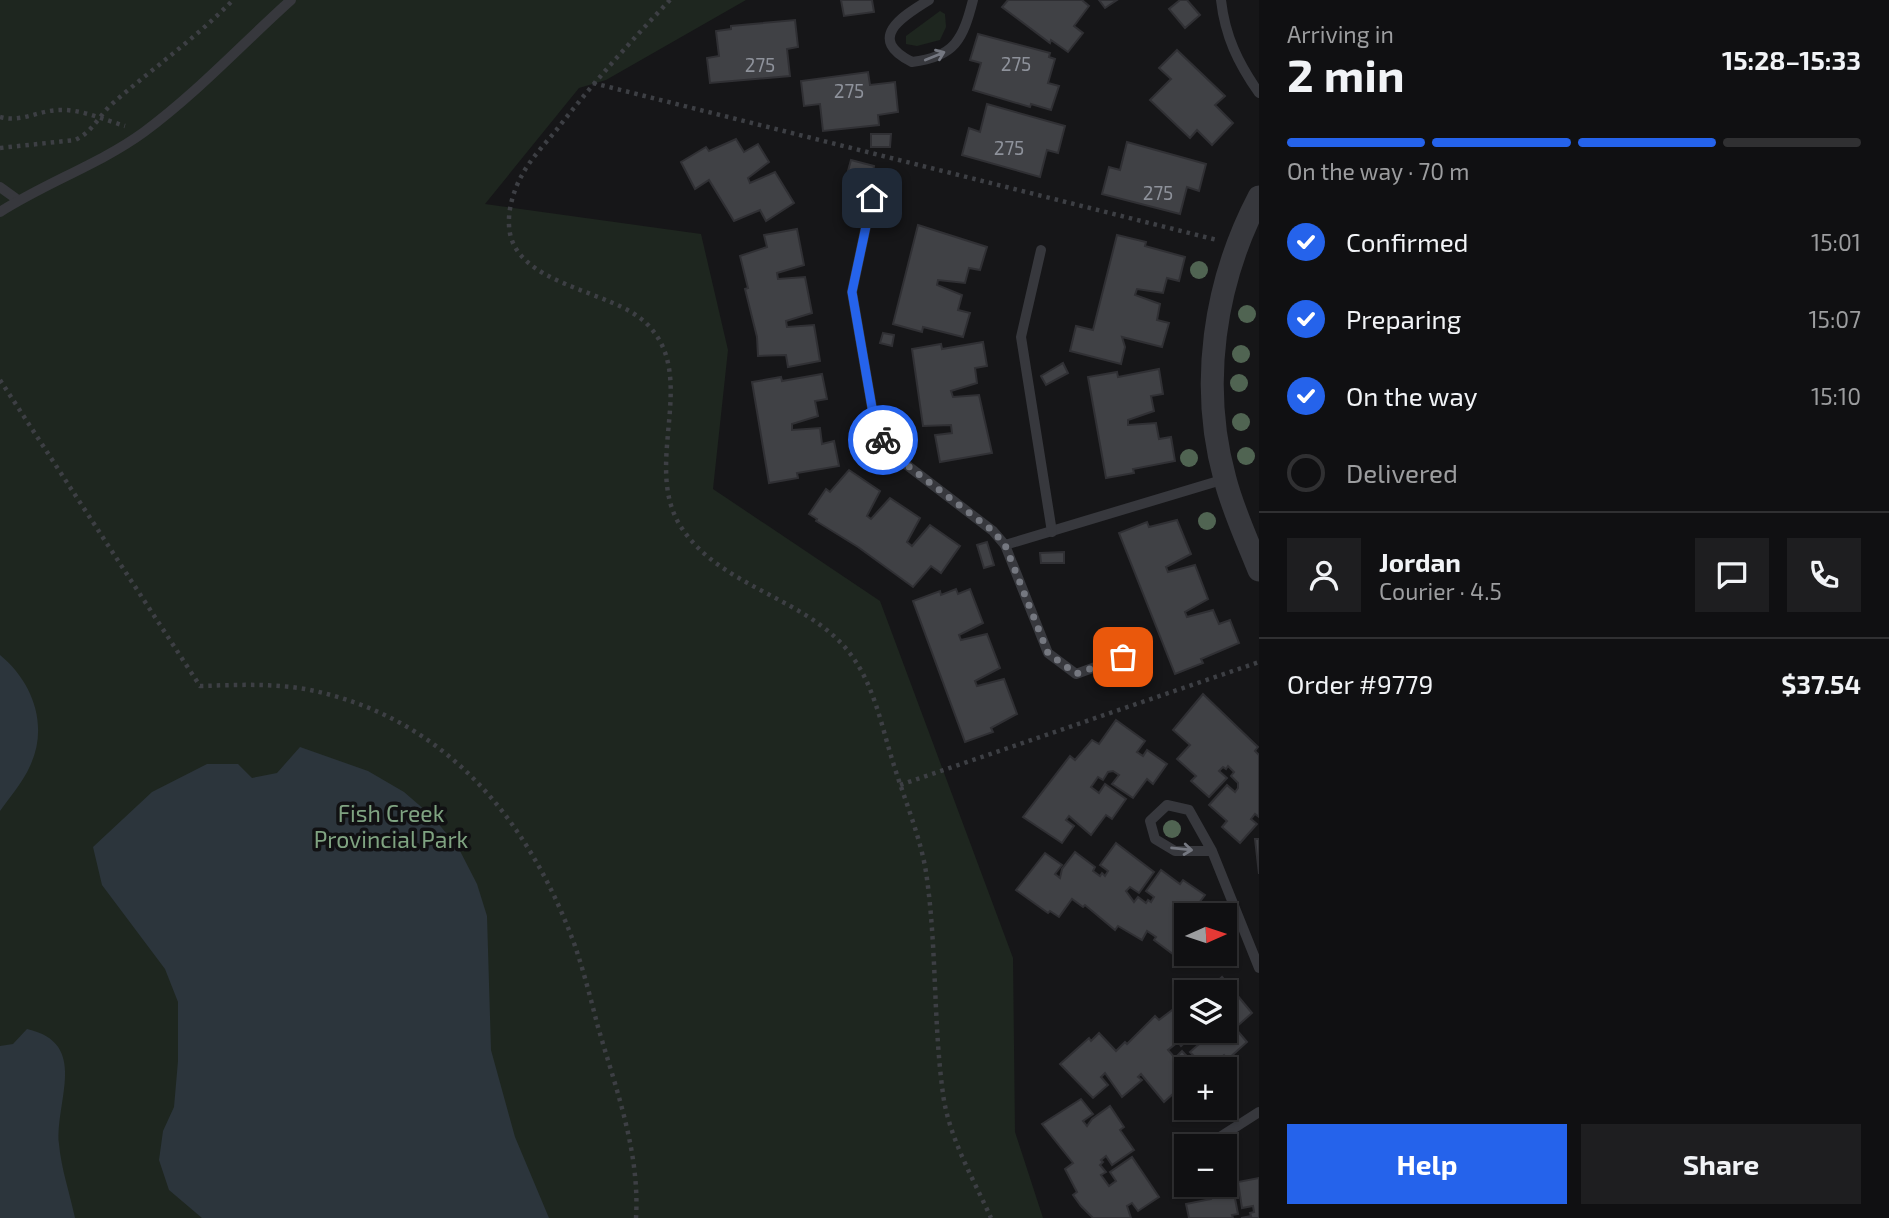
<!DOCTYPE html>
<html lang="en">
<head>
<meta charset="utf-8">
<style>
	body { margin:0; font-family:"Exo 2",sans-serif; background:#1e1e20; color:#f1f3f6; height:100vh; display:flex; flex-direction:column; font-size:26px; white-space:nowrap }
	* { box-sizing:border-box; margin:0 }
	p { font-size:23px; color:#9c9d9f }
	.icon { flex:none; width:38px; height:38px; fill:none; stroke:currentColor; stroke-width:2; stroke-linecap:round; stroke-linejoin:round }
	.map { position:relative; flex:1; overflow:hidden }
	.sheet { display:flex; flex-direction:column; background:#101012; width:630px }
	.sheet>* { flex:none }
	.needle { width:46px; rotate:87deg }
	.fabs { position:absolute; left:1174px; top:903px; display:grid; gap:14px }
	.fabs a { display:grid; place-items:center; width:63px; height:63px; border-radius:0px; background:#101012; box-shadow:0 2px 5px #0004,0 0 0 2px #303032; font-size:35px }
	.pin { position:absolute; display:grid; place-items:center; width:60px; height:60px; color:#fff; margin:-30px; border-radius:14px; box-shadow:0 4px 10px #0006 }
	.courier { position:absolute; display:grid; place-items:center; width:70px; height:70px; margin:-35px; border:5px solid #2563eb; border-radius:50%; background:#fff; color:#222; box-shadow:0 2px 9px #0007 }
	.head em { font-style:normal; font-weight:700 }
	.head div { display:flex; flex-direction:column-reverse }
	.head { display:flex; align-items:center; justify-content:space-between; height:119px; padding:0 28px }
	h1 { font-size:46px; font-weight:700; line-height:52px }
	.bar { display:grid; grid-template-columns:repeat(4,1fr); gap:10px 7px; align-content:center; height:84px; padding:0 28px }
	.bar i { height:9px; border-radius:5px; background:#303032 }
	.bar .on { background:#2563eb }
	.bar p { grid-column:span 4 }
	.line { display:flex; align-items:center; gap:18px; padding:0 28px; border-top:2px solid #303032 }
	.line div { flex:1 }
	.round { display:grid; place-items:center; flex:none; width:74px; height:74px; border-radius:0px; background:#1e1e20 }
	ol { padding:0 28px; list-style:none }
	li { display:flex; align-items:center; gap:21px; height:77px }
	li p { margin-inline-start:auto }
	li .icon { padding:7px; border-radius:50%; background:#2563eb; color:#fff; stroke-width:4 }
	li:last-child { color:#9c9d9f }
	li i { width:38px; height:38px; border:4px solid #303032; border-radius:50% }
	.button { display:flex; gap:14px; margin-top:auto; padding:14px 28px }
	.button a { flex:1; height:80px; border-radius:0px; background:#2563eb; color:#fff; font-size:28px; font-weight:700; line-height:80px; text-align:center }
	.button a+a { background:#1e1e20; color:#f1f3f6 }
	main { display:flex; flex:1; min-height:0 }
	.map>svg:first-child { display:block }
</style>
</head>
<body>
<main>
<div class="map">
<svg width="1259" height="1218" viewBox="0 0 1259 1218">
	<rect width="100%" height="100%" fill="#161618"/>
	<g fill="#1e261f">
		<path d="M0,0H746L606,80L579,88L485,204L701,234L728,350L713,489L880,601L1013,958L1015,1132L1043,1218H0Z"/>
		<path d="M940,11L945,14L946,27L940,40L917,46L906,44V36Z"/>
	</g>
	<g fill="#2c353c">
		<path d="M0,655C33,682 49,726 30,766C23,782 10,797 0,811Z"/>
		<path d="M300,747L368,771L404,792L433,817L459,849L477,884L487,916L491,1050L515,1137L549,1218H202L169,1190L159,1160L163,1131L174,1107L178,1061V1002L165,969L102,885L93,847L152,792L207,764H238L252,778L277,773Z"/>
		<path d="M27,1029C90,1043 55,1101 59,1144C61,1168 70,1194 75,1218H0V1046L13,1044Z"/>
	</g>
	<g fill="#404145" stroke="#303034" stroke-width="2">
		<path d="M841,0H872L874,12L844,16Z"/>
		<path d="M1008,0H1082L1089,6L1074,26L1083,33L1068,52L1051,40L1050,43L1002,7Z"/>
		<path d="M1099,0H1117L1105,8Z"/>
		<path d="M1180,0H1187L1200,15L1185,28L1169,9Z"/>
		<path d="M795,20L798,47L787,49L790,76L710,83L707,58L719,56L716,31L731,29V26Z"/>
		<path d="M978,34L1050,53L1049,57L1055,59L1048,83L1059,86L1051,110L1031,104L1030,107L973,90L981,63L970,60Z"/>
		<path d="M1177,50L1225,96L1215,105L1233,123L1212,145L1197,130L1190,138L1150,100L1171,79L1159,68Z"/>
		<path d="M868,72L870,85L895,82L898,112L878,115L879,125L823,131L820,104L804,106L801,81Z"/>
		<path d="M987,104L1065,126L1058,153L1047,150L1040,177L962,155L969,128L980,132Z"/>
		<path d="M871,134H891L890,147H871Z"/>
		<path d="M736,139L744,152L758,144L769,162L748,178L750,183L775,172L794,203L766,221L760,210L734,221L709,180L695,189L681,162L706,147L709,151Z"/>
		<path d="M1127,142L1206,164L1199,191L1187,187L1180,214L1102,194L1109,167L1120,170Z"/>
		<path d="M851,160L874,166L872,177L848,171Z"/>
		<path d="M918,225L987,247L980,270L969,268L965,283L938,280L937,285L962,295L958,310L970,313L963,337L923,327L922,332L893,324Z"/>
		<path d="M797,229L804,265L777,273L778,279L805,277L812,313L786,321L787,327L814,325L820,361L788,367L786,355L758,356L757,337L745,289L748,288L740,256L767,247L764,235Z"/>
		<path d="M1117,235L1146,242L1145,246L1185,257L1179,281L1167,278L1163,293L1137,289L1135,295L1160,304L1157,320L1169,323L1162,347L1122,337L1125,347L1121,364L1070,351L1076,326L1093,330Z"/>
		<path d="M883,333L894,335L892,346L880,343Z"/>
		<path d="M983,342L987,366L975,368L977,383L951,391L953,397L979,395L992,453L940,462L935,435L952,433L951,425L923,426L912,349L941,344L942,349Z"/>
		<path d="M1063,363L1068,373L1046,385L1041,376Z"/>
		<path d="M1159,369L1163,394L1151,396L1154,411L1128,420V425L1156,423L1159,439L1171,437L1175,461L1133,469L1134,473L1106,478L1088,377L1117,372L1118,377Z"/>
		<path d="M822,374L827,399L815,401L818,416L792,424V430L820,428L822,444L834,441L839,466L797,473L798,478L769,483L752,382L781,377L782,381Z"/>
		<path d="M849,470L880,491L867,516L871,519L890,498L920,518L907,542L912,546L930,525L960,546L941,573L931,566L913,587L858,547L816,521L817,519L809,514L826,489L830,492Z"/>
		<path d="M1177,520L1191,554L1166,567L1168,572L1195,565L1208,599L1185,612L1187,617L1213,610L1219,624L1230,620L1239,643L1201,659L1203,663L1175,674L1119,533L1147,522L1149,527Z"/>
		<path d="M987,542L994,565L984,568L977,545Z"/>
		<path d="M1064,552V563H1041L1040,553Z"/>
		<path d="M956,589L958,594L970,589L983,623L959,635L961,640L987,634L1000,668L975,681L977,686L1004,679L1017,714L991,728L993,732L965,742L913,601L940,591L941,595Z"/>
		<path d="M1203,694L1258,747L1255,751L1259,755V817L1255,814L1251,819L1257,824L1240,843L1222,827L1227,821L1209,805L1227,785L1235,792L1238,788V783L1231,776L1234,772L1228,766L1226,769L1223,767L1219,771L1227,778L1209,797L1191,781L1196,776L1177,759L1190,745L1173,730Z"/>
		<path d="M1116,720L1145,741L1137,752L1143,756L1147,750L1167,764L1153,784L1147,779L1133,798L1112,784L1119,775L1113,771L1108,772L1103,780L1098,777L1091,787L1099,793L1105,784L1126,799L1112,819L1106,815L1091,835L1069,816L1066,820L1074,826L1062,843L1023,817L1070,756L1075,760L1092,740L1099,744Z"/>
		<path d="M1255,839H1259V874Z"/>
		<path d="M1116,843L1154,872L1139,893L1130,887L1126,891L1134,902L1138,897L1146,903L1148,900L1151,902L1154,897L1146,891L1161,870L1180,884L1183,880L1205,895L1192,912L1184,917L1186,919V954H1192L1185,963L1154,940L1156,937L1147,931L1142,940L1118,926L1115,930L1085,905L1083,907L1072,899L1059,917L1050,911L1048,913L1016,890L1045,853L1062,865L1055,874L1060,878L1062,869L1075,852L1095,867L1093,871L1100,876L1102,873L1105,876L1108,871L1100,865Z"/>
		<path d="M1222,977L1252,1013L1235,1028L1247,1042L1228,1059L1224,1055L1206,1069L1190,1052L1198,1045L1193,1040L1191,1042L1188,1040L1181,1046L1178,1042L1168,1050L1175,1058L1182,1051L1199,1069H1186V1082L1164,1102L1141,1074L1138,1077L1142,1080L1122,1097L1105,1073L1101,1077L1108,1085L1093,1098L1060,1064L1089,1038L1091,1041L1099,1033L1116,1051L1125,1042L1127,1044L1155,1016L1159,1020L1180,1004L1186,1011V1031H1225V992H1205Z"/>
		<path d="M1081,1099L1093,1114L1083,1121L1087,1126L1092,1119L1110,1106L1124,1127L1120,1130L1134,1150L1112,1165L1106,1156L1101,1160L1103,1162L1100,1165L1106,1172L1101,1175L1109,1186L1116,1181L1110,1172L1132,1157L1159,1197L1138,1211L1132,1203L1127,1206L1131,1218H1093L1081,1206L1073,1195L1077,1192L1065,1169L1073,1163L1042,1124Z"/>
		<path d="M1259,1178V1218H1241L1251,1216L1250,1213L1254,1212L1253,1206L1242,1208L1238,1182Z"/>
		<path d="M1233,1188L1238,1214L1232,1215L1233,1218H1189L1186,1204L1211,1199L1210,1192Z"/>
	</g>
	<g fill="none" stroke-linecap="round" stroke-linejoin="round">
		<g stroke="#3d3f44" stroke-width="4.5" stroke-dasharray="3.5 5" stroke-linecap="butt">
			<path d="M670,0C631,41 593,83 558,128C546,143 531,158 522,175C514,189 508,209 509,225C511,286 613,289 647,324C699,376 644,460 678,522C718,591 814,596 856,662C875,691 882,727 892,759C903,796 920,835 926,872C937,946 933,1021 943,1094C949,1138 973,1178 991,1218"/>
			<path d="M593,83L1217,240"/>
			<path d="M0,117C21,123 39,110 60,110C81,109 105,120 125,126"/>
			<path d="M0,148L75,140C93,132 99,115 113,103C153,68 196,38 233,0"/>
			<path d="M0,380L200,686C234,685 270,683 305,689C443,715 529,819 575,946C584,972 591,1000 598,1027C616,1089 640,1152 636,1218"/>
			<path d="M900,785L1259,662"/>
		</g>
		<g stroke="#37383d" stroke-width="10">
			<path d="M929,0C901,17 866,39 912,62C955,57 963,39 973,0"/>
			<path d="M1221,0C1225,36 1238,63 1259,93"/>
			<path d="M0,187L18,200"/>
			<path d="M872,198L852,292L875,425L895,456L993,531L1005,545L1225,479"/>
			<path d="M0,212C47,182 100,164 144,132C198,92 242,44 291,0"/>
			<path d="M1041,250L1021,337L1052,532"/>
			<path d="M1005,545L1048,653L1076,674L1123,657"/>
			<path d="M1212,851H1175L1155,839L1150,821L1167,805L1189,810L1212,851L1259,968"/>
			<path d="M1206,1146L1259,1112"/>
		</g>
		<path stroke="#37383d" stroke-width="23" d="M1259,197C1214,283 1199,385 1225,479C1233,510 1247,540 1259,570"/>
	</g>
	<g fill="#506452">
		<circle cx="1199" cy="270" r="9"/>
		<circle cx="1247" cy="314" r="9"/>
		<circle cx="1241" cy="354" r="9"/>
		<circle cx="1239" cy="383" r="9"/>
		<circle cx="1241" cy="422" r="9"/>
		<circle cx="1246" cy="456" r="9"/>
		<circle cx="1189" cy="458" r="9"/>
		<circle cx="1207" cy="521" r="9"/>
		<circle cx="1172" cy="829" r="9"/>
	</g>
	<defs><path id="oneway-shaft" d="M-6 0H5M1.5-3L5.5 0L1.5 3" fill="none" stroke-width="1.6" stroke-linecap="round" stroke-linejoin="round" transform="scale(1.75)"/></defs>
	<g stroke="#757881">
		<use href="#oneway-shaft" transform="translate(935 56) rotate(-22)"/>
		<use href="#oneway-shaft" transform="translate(1182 849) rotate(6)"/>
	</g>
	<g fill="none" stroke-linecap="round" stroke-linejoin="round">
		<path stroke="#757880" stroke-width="7" stroke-dasharray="0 12.6" d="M883,440L895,456L993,531L1005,545L1048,653L1076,674L1123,657"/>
		<path stroke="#2563eb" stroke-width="9" d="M872,198L852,292L875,425L883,440"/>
	</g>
	<g text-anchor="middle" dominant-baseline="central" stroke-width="7" stroke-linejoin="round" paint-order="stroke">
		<g font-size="19" fill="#8e929b">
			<text x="1016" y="63">275</text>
			<text x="760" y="64">275</text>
			<text x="849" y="90">275</text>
			<text x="1009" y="147">275</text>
			<text x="1158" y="192">275</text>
		</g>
		<g font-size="23" fill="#7fa381" stroke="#111113">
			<text x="391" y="813">Fish Creek<tspan x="391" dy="26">Provincial Park</tspan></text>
		</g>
	</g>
</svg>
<div class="fabs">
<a><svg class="needle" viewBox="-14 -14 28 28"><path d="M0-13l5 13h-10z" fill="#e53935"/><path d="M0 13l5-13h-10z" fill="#9c9d9f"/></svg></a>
<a><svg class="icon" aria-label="layers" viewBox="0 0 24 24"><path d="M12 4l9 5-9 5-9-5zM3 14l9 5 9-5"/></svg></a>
<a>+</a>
<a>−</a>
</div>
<div class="pin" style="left:1123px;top:657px;background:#ea580c"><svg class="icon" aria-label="bag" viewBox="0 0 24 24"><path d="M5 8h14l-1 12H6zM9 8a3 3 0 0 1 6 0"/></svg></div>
<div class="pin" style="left:872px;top:198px;background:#1f2937"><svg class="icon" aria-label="home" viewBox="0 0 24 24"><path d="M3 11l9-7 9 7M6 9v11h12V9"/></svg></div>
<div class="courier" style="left:883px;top:440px"><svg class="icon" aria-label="bike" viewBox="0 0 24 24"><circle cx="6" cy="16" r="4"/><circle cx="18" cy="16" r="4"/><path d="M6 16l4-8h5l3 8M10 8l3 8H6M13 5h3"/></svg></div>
</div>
<section class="sheet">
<div class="head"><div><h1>2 min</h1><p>Arriving in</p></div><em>15:28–15:33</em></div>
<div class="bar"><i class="on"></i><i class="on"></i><i class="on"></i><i></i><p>On the way · 70 m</p></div>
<ol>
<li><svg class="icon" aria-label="check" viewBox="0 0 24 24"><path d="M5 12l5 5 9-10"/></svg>Confirmed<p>15:01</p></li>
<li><svg class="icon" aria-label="check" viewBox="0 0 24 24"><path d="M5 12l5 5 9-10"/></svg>Preparing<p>15:07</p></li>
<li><svg class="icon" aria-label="check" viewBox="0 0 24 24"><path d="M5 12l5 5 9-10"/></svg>On the way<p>15:10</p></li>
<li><i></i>Delivered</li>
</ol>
<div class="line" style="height:126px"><a class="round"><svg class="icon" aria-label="person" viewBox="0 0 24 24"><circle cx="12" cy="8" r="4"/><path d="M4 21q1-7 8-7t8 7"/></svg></a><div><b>Jordan</b><p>Courier · 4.5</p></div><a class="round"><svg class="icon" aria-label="chat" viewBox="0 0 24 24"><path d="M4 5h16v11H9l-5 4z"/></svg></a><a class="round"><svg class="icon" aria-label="phone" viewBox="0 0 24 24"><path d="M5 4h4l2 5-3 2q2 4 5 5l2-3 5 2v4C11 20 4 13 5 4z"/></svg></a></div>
<div class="line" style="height:91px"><div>Order #9779</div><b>$37.54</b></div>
<div class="button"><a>Help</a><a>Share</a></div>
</section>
</main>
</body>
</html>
